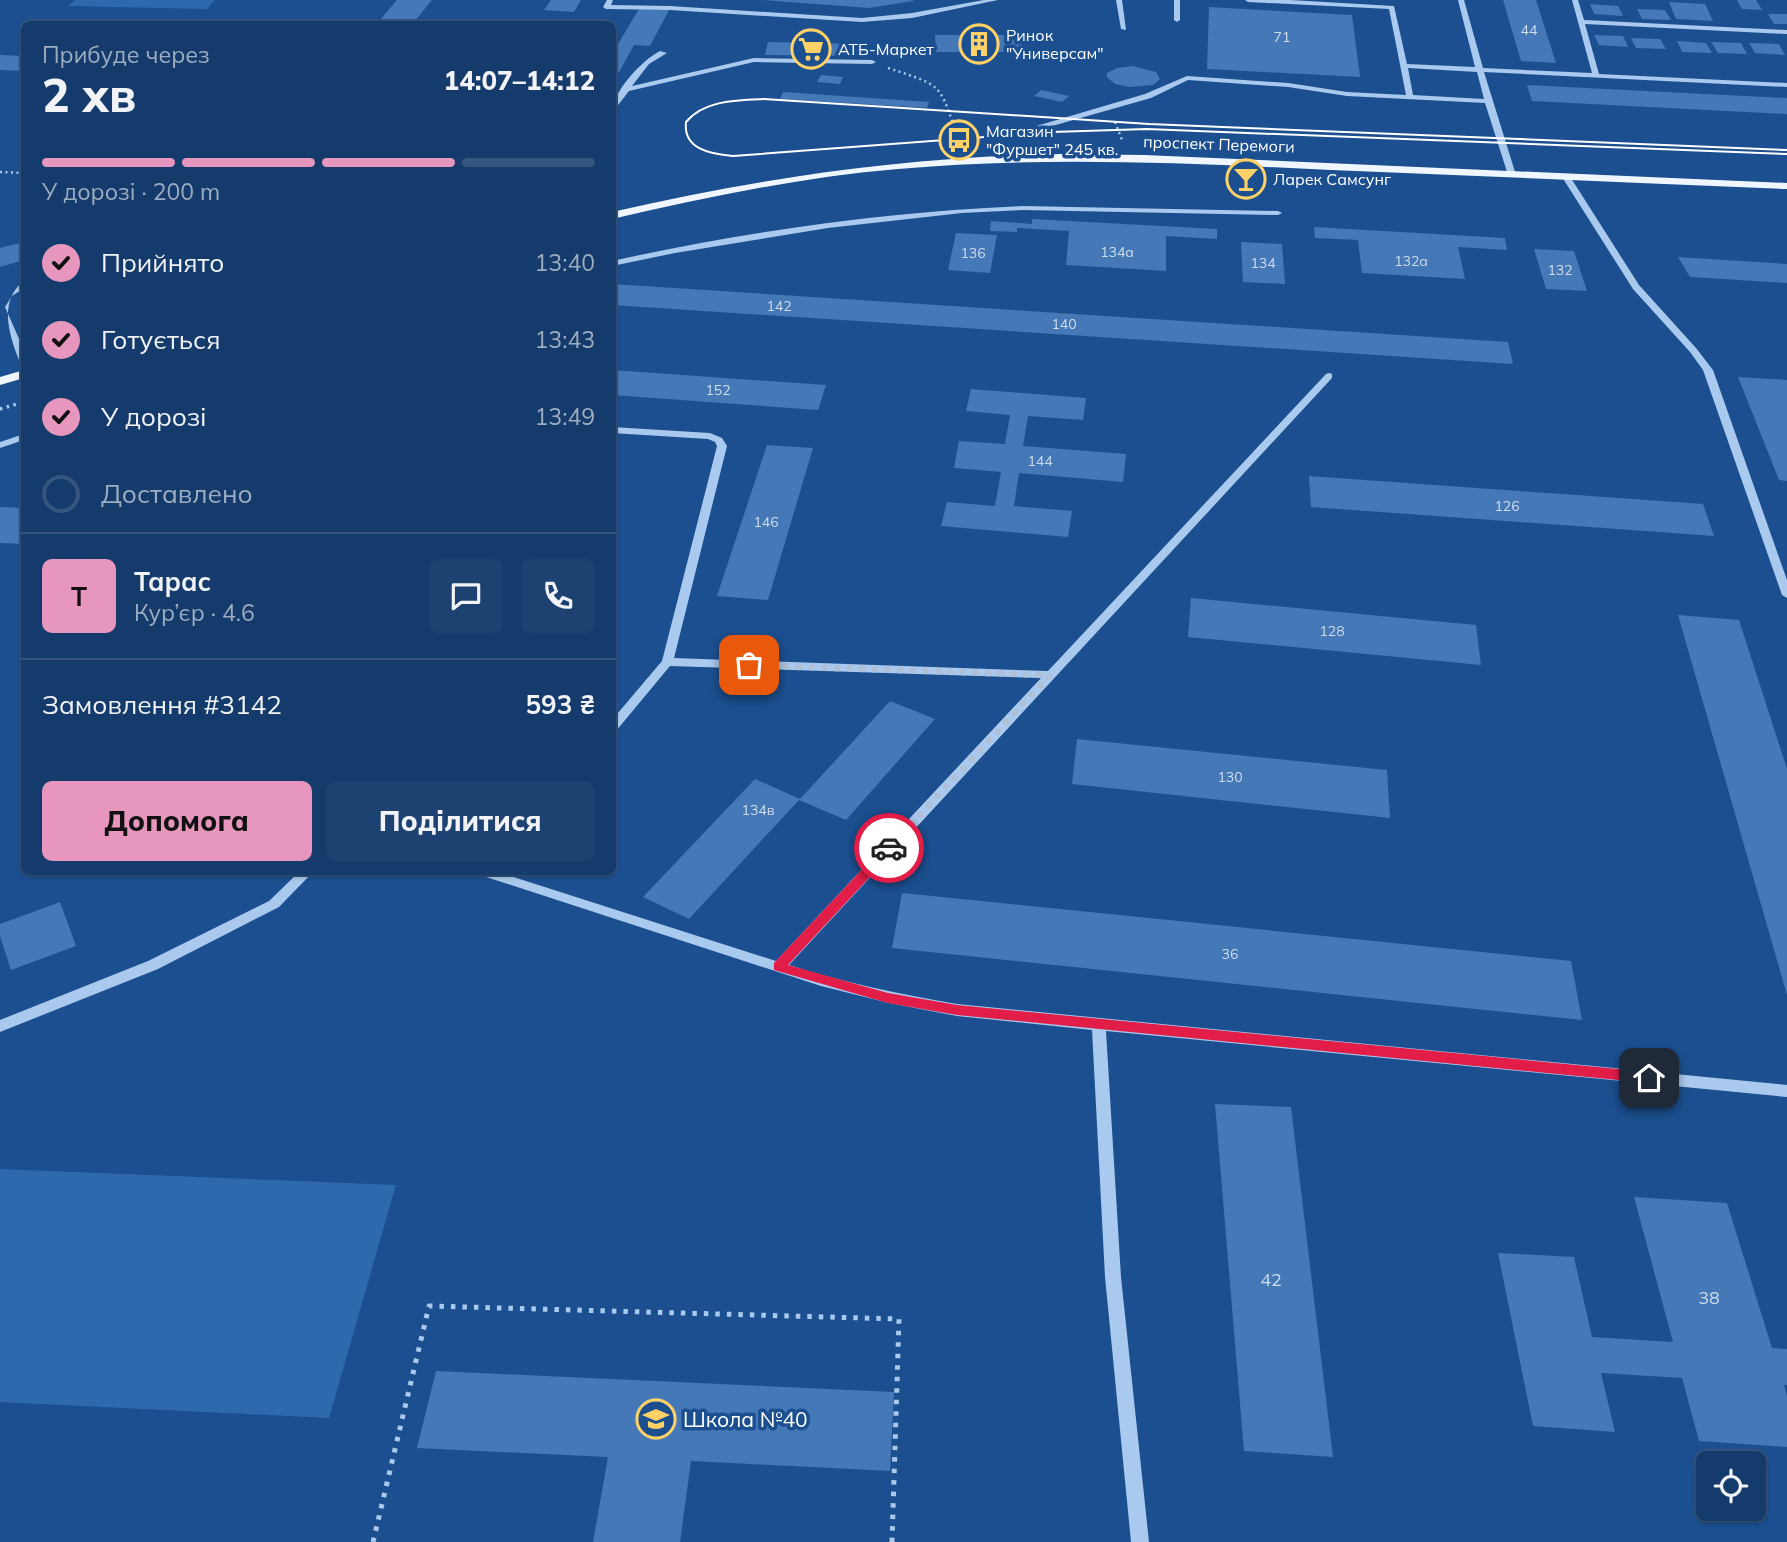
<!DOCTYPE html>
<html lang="uk">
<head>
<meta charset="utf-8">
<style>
	body { margin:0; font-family:Mulish,sans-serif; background:#1d4271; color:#f1f3f6; height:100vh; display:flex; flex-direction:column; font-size:26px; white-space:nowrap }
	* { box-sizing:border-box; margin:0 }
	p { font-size:23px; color:#9dadc1 }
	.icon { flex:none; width:38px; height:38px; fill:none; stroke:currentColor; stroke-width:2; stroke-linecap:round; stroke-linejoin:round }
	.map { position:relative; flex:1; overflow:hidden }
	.sheet { position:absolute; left:21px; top:21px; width:595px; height:854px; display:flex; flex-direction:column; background:#143b6b; border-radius:10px; box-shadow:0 2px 5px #0004,0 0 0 2px #33557e }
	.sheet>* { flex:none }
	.tools { position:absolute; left:1696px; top:1451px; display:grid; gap:14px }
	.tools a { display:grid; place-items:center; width:70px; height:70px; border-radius:10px; background:#143b6b; box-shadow:0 2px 5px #0004,0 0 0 2px #33557e; font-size:35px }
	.pin { position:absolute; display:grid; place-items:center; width:60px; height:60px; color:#fff; margin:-30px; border-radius:14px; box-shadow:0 4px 10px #0006 }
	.courier { position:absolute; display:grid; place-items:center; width:70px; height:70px; margin:-35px; border:5px solid #e11d48; border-radius:50%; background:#fff; color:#222; box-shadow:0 2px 9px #0007 }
	.head em { font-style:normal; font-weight:800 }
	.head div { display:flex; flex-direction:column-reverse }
	.head { display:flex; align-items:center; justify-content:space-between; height:119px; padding:0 21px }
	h1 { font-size:46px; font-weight:800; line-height:52px }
	.bar { display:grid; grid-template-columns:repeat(4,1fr); gap:10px 7px; align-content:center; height:84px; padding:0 21px }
	.bar i { height:9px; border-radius:5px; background:#33557e }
	.bar .active { background:#e797bd }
	.bar p { grid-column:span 4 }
	.line { display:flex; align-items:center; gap:18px; padding:0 21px; border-top:2px solid #33557e }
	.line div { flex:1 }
	.round { display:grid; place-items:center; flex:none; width:74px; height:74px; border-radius:10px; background:#1d4271 }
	ol { padding:0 21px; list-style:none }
	li { display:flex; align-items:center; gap:21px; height:77px }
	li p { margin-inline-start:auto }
	li .icon { padding:7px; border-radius:50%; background:#e797bd; color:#111; stroke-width:4 }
	li:last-child { color:#9dadc1 }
	li i { width:38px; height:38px; border:4px solid #33557e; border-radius:50% }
	.primary-button { display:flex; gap:14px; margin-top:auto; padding:14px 21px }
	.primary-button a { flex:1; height:80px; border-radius:10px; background:#e797bd; color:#111; font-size:28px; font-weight:800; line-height:80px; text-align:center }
	.primary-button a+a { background:#1d4271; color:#f1f3f6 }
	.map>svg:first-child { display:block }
</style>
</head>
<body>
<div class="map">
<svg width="1787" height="1542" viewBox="0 0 1787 1542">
	<rect width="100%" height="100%" fill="#1b4f8f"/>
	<g fill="#2e69ad">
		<path d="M75,0H215L207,9L68,6Z"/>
		<path d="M0,1169L396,1185L329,1418L0,1402Z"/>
	</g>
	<g fill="#4478b7">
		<path d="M397,0H432L414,22L380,20Z"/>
		<path d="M551,0H581L574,12L544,10Z"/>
		<path d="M762,0H913V1L869,8Z"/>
		<path d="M1503,0H1536L1556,63L1521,61Z"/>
		<path d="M1737,0H1756L1762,10L1742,9Z"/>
		<path d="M1669,2L1705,4L1713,21L1676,19Z"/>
		<path d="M1590,4L1618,6L1623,16L1594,14Z"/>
		<path d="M1209,7L1352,15L1360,77L1207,69Z"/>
		<path d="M639,9L669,10L650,46L634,45L612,85V44H618Z"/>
		<path d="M1637,9L1665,10L1671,20L1642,19Z"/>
		<path d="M1768,14H1787V24H1774Z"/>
		<path d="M935,35H1021L1024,52H936Z"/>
		<path d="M1594,35L1623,36L1628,47L1599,45Z"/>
		<path d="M1631,38L1660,39L1666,49L1636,48Z"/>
		<path d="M1677,41L1706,43L1712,53L1682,52Z"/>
		<path d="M768,42L855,44L854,56L765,55Z"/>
		<path d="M1711,42L1741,43L1747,54L1718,53Z"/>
		<path d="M1749,43L1779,44L1785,55L1755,53Z"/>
		<path d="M0,55L24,56V71L0,70Z"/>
		<path d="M1133,66L1156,72L1160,79L1153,85L1130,87L1115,84L1107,77V73L1117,68Z"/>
		<path d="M821,75L843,77L840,84L817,82Z"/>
		<path d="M1527,85L1787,98V114L1532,101Z"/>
		<path d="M1041,90L1069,96L1062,102L1034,96Z"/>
		<path d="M783,92L929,102L927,108L780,99Z"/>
		<path d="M1032,219L1217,229V239L1166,236V271L1066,265L1069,231L1017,228V232L990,231L991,221L1032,224Z"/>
		<path d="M1314,227L1505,238L1507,250L1458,247L1465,279L1362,273L1358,240L1315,238Z"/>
		<path d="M956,233L997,235L990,273L948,270Z"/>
		<path d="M24,242V260L0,267V248Z"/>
		<path d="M1241,242L1282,244L1285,284L1243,282Z"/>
		<path d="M1534,249L1574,251L1587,291L1546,289Z"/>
		<path d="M1678,257L1787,264V283L1690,277Z"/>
		<path d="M612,284L1508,342L1513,364L612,305Z"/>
		<path d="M612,370L826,385L818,410L612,395Z"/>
		<path d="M1738,377L1787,380V481L1779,480Z"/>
		<path d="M971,389L1086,398L1083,420L1028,416L1023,446L1126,454L1123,482L1019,473L1014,506L1072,511L1068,537L941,526L947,502L995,506L1001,472L954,468L959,441L1005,444L1010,415L966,411Z"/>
		<path d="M767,445L813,448L768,600L717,596Z"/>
		<path d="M1309,476L1703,504L1714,536L1311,507Z"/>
		<path d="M0,507L24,508V544L0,543Z"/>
		<path d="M1191,598L1476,625L1481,665L1188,637Z"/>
		<path d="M1678,615L1739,620L1787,769V995Z"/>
		<path d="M890,701L935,719L846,820L799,800L689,919L643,897L755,779L800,799Z"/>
		<path d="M1077,739L1387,770L1390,818L1072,784Z"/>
		<path d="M902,893L1571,961L1582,1020L892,948Z"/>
		<path d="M60,902L76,946L11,970L0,936V924Z"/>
		<path d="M1215,1104L1291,1107L1333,1457L1244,1451Z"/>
		<path d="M1634,1197L1727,1203L1772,1348L1787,1349V1385H1784L1787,1396V1447L1699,1441L1682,1378L1601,1373L1615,1432L1533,1426L1498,1253L1574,1257L1592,1337L1673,1342Z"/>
		<path d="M436,1371L894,1392L890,1471L691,1461L680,1542H593L608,1457L417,1448Z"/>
	</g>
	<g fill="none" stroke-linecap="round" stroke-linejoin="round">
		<g stroke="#a9c9ee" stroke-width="2.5" stroke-dasharray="2 3.5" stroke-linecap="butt">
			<path d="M888,68C946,87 938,83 959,140L964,143"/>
			<path d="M1115,122L1122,140"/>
			<path d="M0,172L24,173"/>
		</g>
		<path stroke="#a9c9ee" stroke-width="3.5" stroke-dasharray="2.5 4.5" stroke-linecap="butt" d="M0,409L24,402"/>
		<path stroke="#a9c9ee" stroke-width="5" stroke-dasharray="4.5 7" stroke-linecap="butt" d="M373,1542L429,1306L899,1319L892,1542"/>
		<g fill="#a9c9ee" fill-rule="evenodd">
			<path d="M607,0H613L611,5L670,6L862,18L912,13L984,0H998L912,18L862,22L670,10L606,9L603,7Z"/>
			<path d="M1116,0H1122L1126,30L1121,29Z"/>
			<path d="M1174,0H1180V20L1177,22L1174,20Z"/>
			<path d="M1245,0H1290L1394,6L1407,64L1475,67L1458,0H1464L1483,68L1592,73L1572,0H1578L1584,20L1787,30V34L1585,24L1599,74L1787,83V87L1484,72L1516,175L1512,177L1508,175L1485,103L1347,96L1288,87L1188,80L1151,98L1006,139L999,137L1145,94L1187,76L1288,83L1347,92L1406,95L1389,9L1248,2ZM1408,68L1477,72L1484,99L1413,95Z"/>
			<path d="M660,51L667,53L649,64L632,86L754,58L872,60L876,62L872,64L754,62L629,91L612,113C612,92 642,60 660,51Z"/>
			<path d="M1563,175H1569L1639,285L1696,348L1713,370L1787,580V598L1782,595L1703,370L1690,352L1633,289L1562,177Z"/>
			<path d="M1023,206L1278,211L1282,213L1278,215L1023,210L962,213L828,228L675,253L612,266V261C747,231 885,212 1023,206Z"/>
			<path d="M24,281V288L12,296L5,307L24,350V363L19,360C7,330 0,299 24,281Z"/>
			<path d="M1329,373L1332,374V378L789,965C844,983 900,994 957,1004L1787,1085V1097L1106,1031L1121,1277L1149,1542H1131L1105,1277L1092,1030L957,1016L889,1003L821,986L480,875L479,872H498L776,961L1041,678L670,666L616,731L612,732V720L662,661L717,446L715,442L708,439L612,433V427L710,433L722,438L727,446L674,658L1048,671L1326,374Z"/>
			<path d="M24,434V440L0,448V442Z"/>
			<path d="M299,872H313L279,907L158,969L0,1032V1020L148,961L269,901Z"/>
		</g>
		<g fill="#f0f6ff" fill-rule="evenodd">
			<path d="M1062,154L1144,155L1787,183V189C1635,183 1483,176 1331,170C1186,163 1043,156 898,169C802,177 707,197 612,219V212C766,177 904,157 1062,154Z"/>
			<path d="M24,370V378L0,385V377Z"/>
		</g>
		<path stroke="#fff" stroke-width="2" d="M1787,150L1149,124L764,99C738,100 704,100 686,122C683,149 710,154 733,156L1052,132L1147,129L1787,154"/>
	</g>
	<path fill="#e11d48" d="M889,844L893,845V852L788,965L888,993L957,1005L1649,1072L1656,1078L1649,1083L957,1015L888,1003L774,970V963L885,845Z"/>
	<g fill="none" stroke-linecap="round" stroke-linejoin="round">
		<path stroke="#afc1d8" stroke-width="7" stroke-dasharray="0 12.6" d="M749,665L1050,675L889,848"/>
	</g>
	<defs>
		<g id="building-ring" transform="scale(2.0125)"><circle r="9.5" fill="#1b4f8f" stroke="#ffd166" stroke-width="1.5"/><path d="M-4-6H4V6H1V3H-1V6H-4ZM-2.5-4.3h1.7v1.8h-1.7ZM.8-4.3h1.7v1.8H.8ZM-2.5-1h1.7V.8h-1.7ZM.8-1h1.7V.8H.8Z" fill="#ffd166"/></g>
		<g id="supermarket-ring" transform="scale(2.0125)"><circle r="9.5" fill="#1b4f8f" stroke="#ffd166" stroke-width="1.5"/><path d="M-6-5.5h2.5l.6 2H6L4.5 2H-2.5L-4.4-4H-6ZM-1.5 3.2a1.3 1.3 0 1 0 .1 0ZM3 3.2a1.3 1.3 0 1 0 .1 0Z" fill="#ffd166"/></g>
		<g id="bus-ring" transform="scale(2.0125)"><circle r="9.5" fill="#1b4f8f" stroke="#ffd166" stroke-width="1.5"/><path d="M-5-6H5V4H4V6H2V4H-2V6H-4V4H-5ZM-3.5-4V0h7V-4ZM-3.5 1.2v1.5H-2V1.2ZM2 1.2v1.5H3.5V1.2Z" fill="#ffd166"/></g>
		<g id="bar-ring" transform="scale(2.0125)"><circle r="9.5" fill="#1b4f8f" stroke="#ffd166" stroke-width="1.5"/><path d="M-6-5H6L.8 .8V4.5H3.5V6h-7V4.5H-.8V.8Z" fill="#ffd166"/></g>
		<g id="school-ring" transform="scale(2.0125)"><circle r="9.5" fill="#1b4f8f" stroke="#ffd166" stroke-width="1.5"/><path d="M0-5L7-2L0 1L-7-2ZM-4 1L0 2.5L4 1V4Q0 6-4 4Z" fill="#ffd166"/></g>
	</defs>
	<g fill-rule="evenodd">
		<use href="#building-ring" x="979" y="44"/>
		<use href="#supermarket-ring" x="811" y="49"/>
		<use href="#bus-ring" x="959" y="140"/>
		<use href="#bar-ring" x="1246" y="179"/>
		<use href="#school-ring" x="656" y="1419"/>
	</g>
	<g text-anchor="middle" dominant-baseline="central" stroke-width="7" stroke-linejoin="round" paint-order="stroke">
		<g font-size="14" fill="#d0dded">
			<text x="1529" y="30">44</text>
			<text x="1282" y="37">71</text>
			<text x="1117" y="252">134а</text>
			<text x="973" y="253">136</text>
			<text x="1411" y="261">132а</text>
			<text x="1263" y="263">134</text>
			<text x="1560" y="270">132</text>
			<text x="779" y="306">142</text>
			<text x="1064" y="324">140</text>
			<text x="718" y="390">152</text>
			<text x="1040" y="461">144</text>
			<text x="1507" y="506">126</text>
			<text x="766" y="522">146</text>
			<text x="1332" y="631">128</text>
			<text x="1230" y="777">130</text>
			<text x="758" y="810">134в</text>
			<text x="1230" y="954">36</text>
		</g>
		<g font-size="16" fill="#fff" stroke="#1b4f8f" text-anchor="start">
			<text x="1006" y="35">Ринок<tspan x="1006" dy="18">"Универсам"</tspan></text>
			<text x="838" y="49">АТБ-Маркет</text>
			<text x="986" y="131">Магазин<tspan x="986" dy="18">"Фуршет" 245 кв.</tspan></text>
			<text x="1273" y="179">Ларек Самсунг</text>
		</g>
		<g font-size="16" fill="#fff" stroke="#1b4f8f">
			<text transform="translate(1219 144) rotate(2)">проспект Перемоги</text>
		</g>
		<g font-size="18" fill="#d0dded">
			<text x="1271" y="1279">42</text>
			<text x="1709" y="1297">38</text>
		</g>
		<g font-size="21" fill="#fff" stroke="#1b4f8f" text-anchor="start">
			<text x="683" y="1419">Школа №40</text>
		</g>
	</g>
</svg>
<div class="tools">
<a><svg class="icon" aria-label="locate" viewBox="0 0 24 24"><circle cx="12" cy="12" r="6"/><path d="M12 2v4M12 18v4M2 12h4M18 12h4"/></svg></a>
</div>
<div class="pin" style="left:749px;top:665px;background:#ea580c"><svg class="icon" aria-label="bag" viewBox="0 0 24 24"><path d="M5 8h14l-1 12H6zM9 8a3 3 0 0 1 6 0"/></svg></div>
<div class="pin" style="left:1649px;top:1078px;background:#1f2937"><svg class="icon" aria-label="home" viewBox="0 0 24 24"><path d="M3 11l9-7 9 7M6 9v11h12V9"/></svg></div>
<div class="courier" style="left:889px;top:848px"><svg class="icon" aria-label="car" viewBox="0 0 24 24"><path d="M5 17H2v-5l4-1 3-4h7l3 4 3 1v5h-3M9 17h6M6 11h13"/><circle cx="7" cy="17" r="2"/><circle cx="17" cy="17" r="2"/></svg></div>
<section class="sheet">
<div class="head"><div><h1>2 хв</h1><p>Прибуде через</p></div><em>14:07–14:12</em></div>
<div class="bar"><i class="active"></i><i class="active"></i><i class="active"></i><i></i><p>У дорозі · 200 m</p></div>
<ol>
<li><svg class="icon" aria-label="check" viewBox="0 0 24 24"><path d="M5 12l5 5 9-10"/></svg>Прийнято<p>13:40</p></li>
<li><svg class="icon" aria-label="check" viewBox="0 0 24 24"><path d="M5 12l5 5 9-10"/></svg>Готується<p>13:43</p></li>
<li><svg class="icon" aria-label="check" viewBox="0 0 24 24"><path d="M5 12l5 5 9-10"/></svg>У дорозі<p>13:49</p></li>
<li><i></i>Доставлено</li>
</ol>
<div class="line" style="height:126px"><b class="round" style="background:#e797bd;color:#111">Т</b><div><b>Тарас</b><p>Кур’єр · 4.6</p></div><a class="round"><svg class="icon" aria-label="chat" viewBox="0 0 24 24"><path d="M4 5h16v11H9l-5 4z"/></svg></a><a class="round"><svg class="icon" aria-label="phone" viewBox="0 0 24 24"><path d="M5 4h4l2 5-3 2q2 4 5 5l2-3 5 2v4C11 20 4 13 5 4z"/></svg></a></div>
<div class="line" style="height:91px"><div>Замовлення #3142</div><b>593 ₴</b></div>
<div class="primary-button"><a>Допомога</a><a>Поділитися</a></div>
</section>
</div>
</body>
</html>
